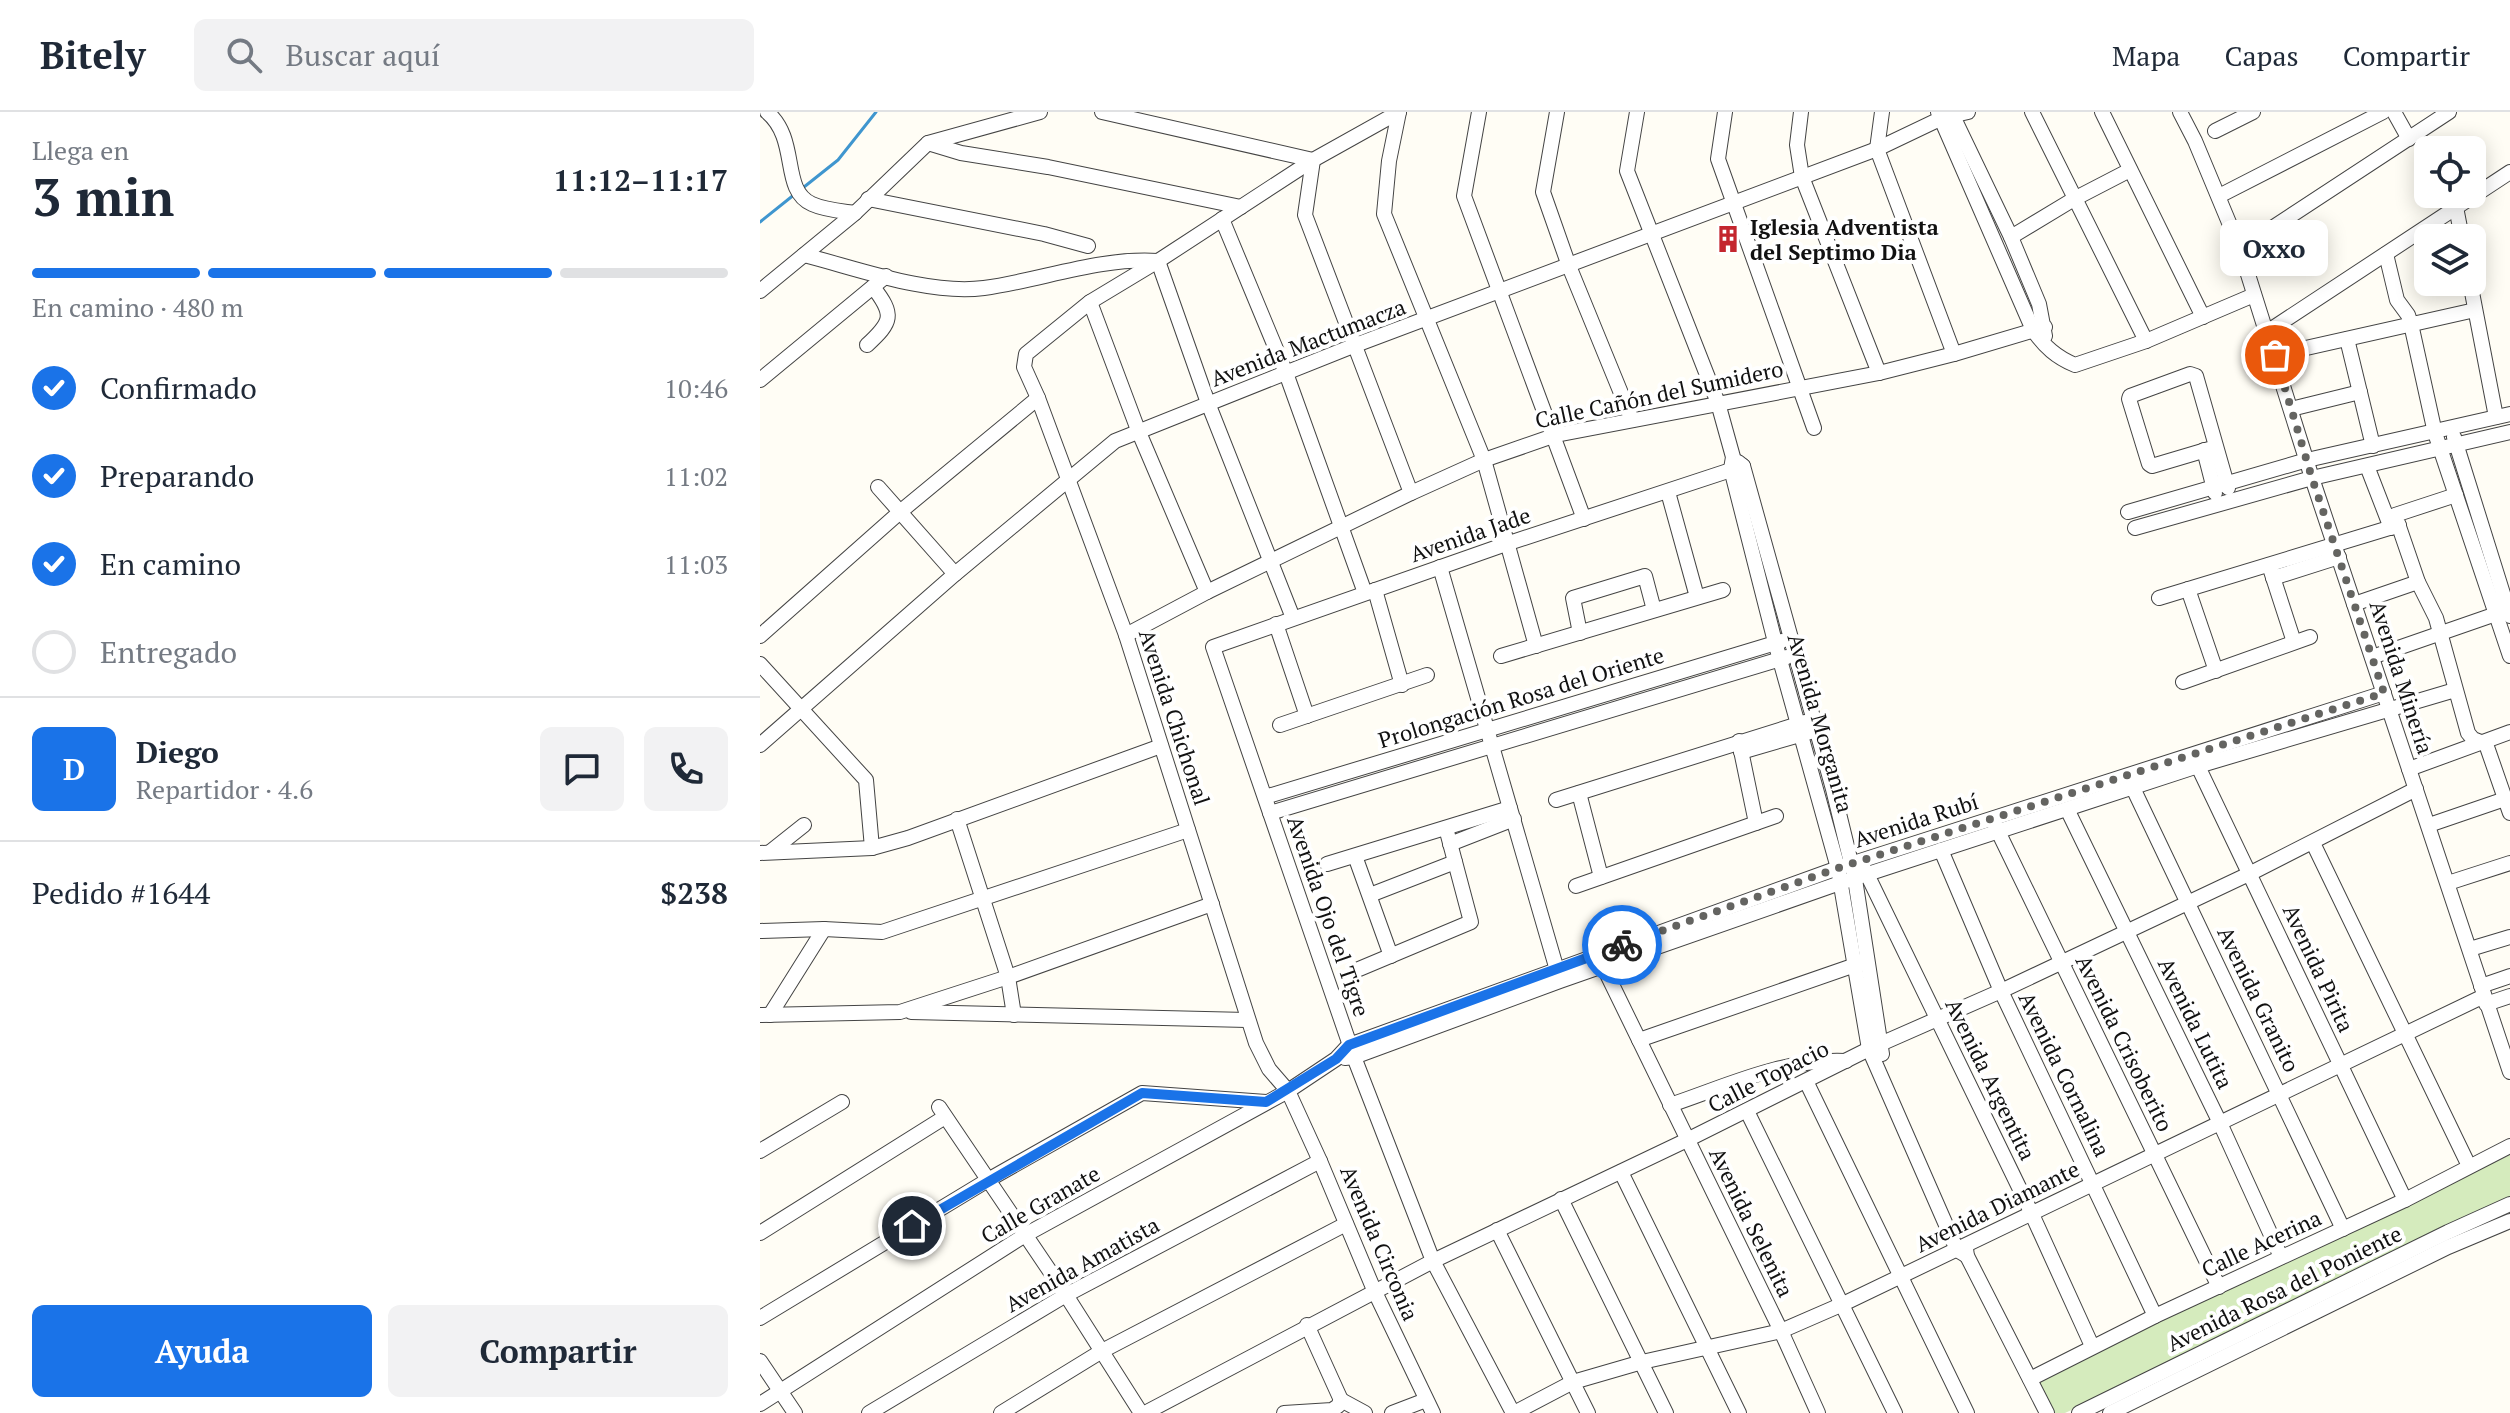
<!DOCTYPE html>
<html lang="es">
<head>
<meta charset="utf-8">
<style>
	body { margin:0; font-family:"PT Serif",serif; background:#f2f2f3; color:#1f2937; height:100vh; display:flex; flex-direction:column; font-size:30px; white-space:nowrap }
	* { box-sizing:border-box; margin:0 }
	p { font-size:26px; color:#747a83 }
	.icon { flex:none; width:44px; height:44px; fill:none; stroke:currentColor; stroke-width:2; stroke-linecap:round; stroke-linejoin:round }
	.map { position:relative; flex:1; overflow:hidden }
	.drawer { display:flex; flex-direction:column; background:#fff; width:760px }
	.drawer>* { flex:none }
	.tools { position:absolute; left:1654px; top:24px; display:grid; gap:16px }
	.tools a { display:grid; place-items:center; width:72px; height:72px; border-radius:12px; background:#fff; box-shadow:0 4px 20px #0003; font-size:40px }
	.pin { position:absolute; display:grid; place-items:center; width:68px; height:68px; color:#fff; margin:-34px; border:4px solid #fff; border-radius:50%; box-shadow:0 2px 8px #0007 }
	.courier { position:absolute; display:grid; place-items:center; width:80px; height:80px; margin:-40px; border:6px solid #1a73e8; border-radius:50%; background:#fff; color:#222; box-shadow:0 2px 10px #0007 }
	.bubble { position:absolute; height:56px; border-radius:12px; background:#fff; box-shadow:0 4px 20px #0003; font-size:26px; font-weight:800; line-height:56px; text-align:center }
	.head em { font-style:normal; font-weight:800 }
	.head div { display:flex; flex-direction:column-reverse }
	.head { display:flex; align-items:center; justify-content:space-between; height:136px; padding:0 32px }
	h1 { font-size:52px; font-weight:800; line-height:60px }
	.bar { display:grid; grid-template-columns:repeat(4,1fr); gap:12px 8px; align-content:center; height:96px; padding:0 32px }
	.bar i { height:10px; border-radius:6px; background:#e0e1e3 }
	.bar .current { background:#1a73e8 }
	.bar p { grid-column:span 4 }
	.line { display:flex; align-items:center; gap:20px; padding:0 32px; border-top:2px solid #e0e1e3 }
	.line div { flex:1 }
	.round { display:grid; place-items:center; flex:none; width:84px; height:84px; border-radius:12px; background:#f2f2f3 }
	ol { padding:0 32px; list-style:none }
	li { display:flex; align-items:center; gap:24px; height:88px }
	li p { margin-inline-start:auto }
	li .icon { padding:8px; border-radius:50%; background:#1a73e8; color:#fff; stroke-width:4 }
	li:last-child { color:#747a83 }
	li i { width:44px; height:44px; border:4px solid #e0e1e3; border-radius:50% }
	.cta { display:flex; gap:16px; margin-top:auto; padding:16px 32px }
	.cta a { flex:1; height:92px; border-radius:12px; background:#1a73e8; color:#fff; font-size:32px; font-weight:800; line-height:92px; text-align:center }
	.cta a+a { background:#f2f2f3; color:#1f2937 }
	header { display:flex; align-items:center; gap:48px; box-sizing:border-box; height:112px; padding:0 40px; background:#fff; border-bottom:2px solid #e0e1e3 }
	header strong { font-size:38px }
	nav { display:flex; gap:44px; margin-inline-start:auto; font-size:28px }
	.search { width:560px; height:72px; background:#f2f2f3; display:flex; align-items:center; gap:20px; box-sizing:border-box; padding:0 28px; border-radius:12px; color:#747a83; font-size:30px }
	main { display:flex; flex:1; min-height:0 }
	.map>svg:first-child { display:block }
</style>
</head>
<body>
<header>
<strong>Bitely</strong>
<div class="search"><svg class="icon" aria-label="search" viewBox="0 0 24 24"><circle cx="10" cy="10" r="6"/><path d="M15 15l6 6"/></svg>Buscar aquí</div>
<nav><a>Mapa</a><a>Capas</a><a>Compartir</a></nav>
</header>
<main>
<section class="drawer">
<div class="head"><div><h1>3 min</h1><p>Llega en</p></div><em>11:12–11:17</em></div>
<div class="bar"><i class="current"></i><i class="current"></i><i class="current"></i><i></i><p>En camino · 480 m</p></div>
<ol>
<li><svg class="icon" aria-label="check" viewBox="0 0 24 24"><path d="M5 12l5 5 9-10"/></svg>Confirmado<p>10:46</p></li>
<li><svg class="icon" aria-label="check" viewBox="0 0 24 24"><path d="M5 12l5 5 9-10"/></svg>Preparando<p>11:02</p></li>
<li><svg class="icon" aria-label="check" viewBox="0 0 24 24"><path d="M5 12l5 5 9-10"/></svg>En camino<p>11:03</p></li>
<li><i></i>Entregado</li>
</ol>
<div class="line" style="height:144px"><b class="round" style="background:#1a73e8;color:#fff">D</b><div><b>Diego</b><p>Repartidor · 4.6</p></div><a class="round"><svg class="icon" aria-label="chat" viewBox="0 0 24 24"><path d="M4 5h16v11H9l-5 4z"/></svg></a><a class="round"><svg class="icon" aria-label="phone" viewBox="0 0 24 24"><path d="M5 4h4l2 5-3 2q2 4 5 5l2-3 5 2v4C11 20 4 13 5 4z"/></svg></a></div>
<div class="line" style="height:104px"><div>Pedido #1644</div><b>$238</b></div>
<div class="cta"><a>Ayuda</a><a>Compartir</a></div>
</section>
<div class="map">
<svg width="1750" height="1301" viewBox="0 0 1750 1301">
	<rect width="100%" height="100%" fill="#fffdf5"/>
	<path fill="#d5ebbd" d="M1750,1043V1091L1305,1301H1291L1275,1267Z"/>
	<g fill="none" stroke-linecap="round" stroke-linejoin="round">
		<g stroke="#3f96cf" stroke-width="3">
			<path d="M44,75L78,48L116,0"/>
			<path d="M0,110L35,82"/>
		</g>
		<g stroke="#444" stroke-width="16">
			<g id="minor">
				<path d="M7,0C40,28 20,78 52,92C65,98 81,99 95,101"/>
				<path d="M342,0L553,48L545,103L651,381"/>
				<path d="M639,0L553,48L398,149L330,190L266,242L264,255L278,286L366,523L496,931L509,957L528,979L560,1049L614,1178L673,1301"/>
				<path d="M639,0L629,49L624,102L724,348L776,534"/>
				<path d="M719,0L704,84L824,407"/>
				<path d="M797,0L783,80L809,154L872,308"/>
				<path d="M877,0L867,59L958,291L973,345L971,357L1015,530L1078,756L1109,937L1197,1138L1207,1144"/>
				<path d="M965,0L958,47L1054,316"/>
				<path d="M1041,0L1037,33L1042,65L1119,261"/>
				<path d="M1122,0L1117,37L1194,242"/>
				<path d="M1178,0L1273,218C1285,235 1296,245 1315,253L1386,229L1494,183"/>
				<path d="M1191,0L1251,125L1279,192L1285,224"/>
				<path d="M1272,0L1386,229"/>
				<path d="M1342,0L1443,205"/>
				<path d="M1420,0L1435,29L1480,137L1552,366L1750,960"/>
				<path d="M1634,0L1649,27"/>
				<path d="M1455,19L1493,0"/>
				<path d="M168,31L201,41L288,55L481,95"/>
				<path d="M1459,84L1623,0"/>
				<path d="M108,87L284,122L328,134"/>
				<path d="M1696,95L1702,126"/>
				<path d="M462,107L526,261L605,481"/>
				<path d="M1251,125L1314,87L1370,58"/>
				<path d="M1480,137L1689,0"/>
				<path d="M1626,142L1637,188L1648,203L1651,212L1675,321L1750,544"/>
				<path d="M44,143C99,157 168,183 224,176C282,168 340,145 398,149L448,291L533,506"/>
				<path d="M1710,170L1736,305"/>
				<path d="M0,179L95,101L168,31L280,0"/>
				<path d="M330,190L378,318L447,480"/>
				<path d="M1507,220L1750,60"/>
				<path d="M1587,227L1613,334"/>
				<path d="M107,233C132,210 135,203 113,175"/>
				<path d="M1515,243L1715,198"/>
				<path d="M0,268L126,164"/>
				<path d="M1531,297L1600,280"/>
				<path d="M1694,325L1750,504"/>
				<path d="M1456,335L1392,354L1389,352L1369,287L1370,284L1430,262L1436,264L1468,376"/>
				<path d="M1444,338L1455,381"/>
				<path d="M978,350L983,354L1073,677L1095,767L1122,942"/>
				<path d="M1607,354L1631,416"/>
				<path d="M118,375L195,462"/>
				<path d="M908,380L937,485"/>
				<path d="M1696,383L1635,403L1658,470L1676,506L1708,621L1713,627L1726,632L1750,701"/>
				<path d="M1368,400L1547,348L1750,302"/>
				<path d="M1375,416L1552,366L1750,320"/>
				<path d="M1509,453L1534,530"/>
				<path d="M680,455L799,865"/>
				<path d="M1513,466L1579,445"/>
				<path d="M1428,477L1456,559"/>
				<path d="M615,478L642,573"/>
				<path d="M1399,486L1639,413"/>
				<path d="M1594,492L1658,470"/>
				<path d="M516,512L547,604"/>
				<path d="M820,521L813,486L885,464L894,498"/>
				<path d="M366,523L447,480L651,381L724,348L796,323L1119,261L1194,242L1285,215"/>
				<path d="M0,524L140,400L278,286"/>
				<path d="M741,544L963,478"/>
				<path d="M1612,545L1736,502"/>
				<path d="M0,552L106,668L112,736"/>
				<path d="M1423,570L1550,525"/>
				<path d="M520,613L667,563"/>
				<path d="M979,629L996,711"/>
				<path d="M0,633L195,462L355,329L593,234L1117,37L1182,6L1208,0"/>
				<path d="M981,640L1050,620"/>
				<path d="M1435,648L1645,1088"/>
				<path d="M1649,657L1750,620"/>
				<path d="M1373,676L1583,1117"/>
				<path d="M819,681L841,765"/>
				<path d="M505,685L1022,529"/>
				<path d="M796,688L1045,610"/>
				<path d="M1308,699L1460,1011L1521,1145"/>
				<path d="M510,701L1027,545"/>
				<path d="M197,707L248,865L254,903"/>
				<path d="M1234,711L1459,1175"/>
				<path d="M1669,713L1745,687"/>
				<path d="M1553,731L1709,1054"/>
				<path d="M690,732L754,707"/>
				<path d="M1181,738L1241,879L1395,1204"/>
				<path d="M10,740L44,713"/>
				<path d="M0,741L112,736L148,726L401,634"/>
				<path d="M595,744L631,844"/>
				<path d="M567,752L750,696"/>
				<path d="M1105,758L1271,1100L1332,1234"/>
				<path d="M1688,771L1750,751"/>
				<path d="M816,774L1016,704"/>
				<path d="M610,783L695,750"/>
				<path d="M0,819L64,817L122,820L428,718"/>
				<path d="M1710,837L1750,825"/>
				<path d="M843,854L1021,1219L1058,1301"/>
				<path d="M599,857L711,810L686,716"/>
				<path d="M1721,874L1750,864"/>
				<path d="M1726,892L1750,884"/>
				<path d="M151,900L487,908"/>
				<path d="M0,903L140,900L248,865L452,792"/>
				<path d="M10,903L64,817"/>
				<path d="M879,928L1101,851"/>
				<path d="M585,946L594,945L800,869L1080,771L1438,654L1695,578"/>
				<path d="M1046,969L1207,1301"/>
				<path d="M910,993C967,974 1024,946 1086,949"/>
				<path d="M179,995L306,1183L381,1301"/>
				<path d="M987,999L1135,1301"/>
				<path d="M0,1039L82,990"/>
				<path d="M861,1060L979,1301"/>
				<path d="M801,1087L906,1301"/>
				<path d="M737,1118L828,1301"/>
				<path d="M0,1121L185,1005"/>
				<path d="M1206,1137L1207,1144L1287,1301"/>
				<path d="M0,1206L228,1068L382,981L506,990"/>
				<path d="M547,1213L581,1288"/>
				<path d="M0,1249L35,1301"/>
				<path d="M1270,1267L1395,1204L1645,1088L1750,1034"/>
				<path d="M581,1288L605,1301"/>
				<path d="M0,1292L265,1123L528,979L576,947L589,933L1078,756L1624,581"/>
				<path d="M109,1301L306,1183L560,1049"/>
				<path d="M241,1301L342,1239L586,1112"/>
				<path d="M385,1301L673,1149L927,1028L1109,937L1241,879L1491,761L1656,677"/>
				<path d="M524,1301L572,1298L578,1294L581,1288"/>
				<path d="M632,1301L666,1288"/>
				<path d="M753,1301L673,1149L594,945L453,535L749,431L983,354"/>
				<path d="M754,1301L813,1270L882,1250L1021,1219L1083,1192L1724,884"/>
				<path d="M1319,1301L1688,1120L1750,1092"/>
				<path d="M1350,1301L1688,1135L1750,1109"/>
			</g>
		</g>
		<use href="#minor" stroke="#fff" stroke-width="14"/>
	</g>
	<g fill="none" stroke-linecap="round" stroke-linejoin="round">
		<path stroke="#646461" stroke-width="8" stroke-dasharray="0 14.4" d="M862,833L1078,756L1624,581L1552,366L1515,243"/>
		<path stroke="#1a73e8" stroke-width="10" d="M152,1114L382,981L506,990L576,947L589,933L862,833"/>
	</g>
	<defs>
		<g id="building-bare" transform="scale(2.16)"><path d="M-4-6H4V6H1V3H-1V6H-4ZM-2.5-4.3h1.7v1.8h-1.7ZM.8-4.3h1.7v1.8H.8ZM-2.5-1h1.7V.8h-1.7ZM.8-1h1.7V.8H.8Z" fill="#c4262e" stroke="#fff" stroke-width="2.5" paint-order="stroke"/></g>
	</defs>
	<g fill-rule="evenodd">
		<use href="#building-bare" x="968" y="127"/>
	</g>
	<g text-anchor="middle" dominant-baseline="central" stroke-width="8" stroke-linejoin="round" paint-order="stroke">
		<g font-size="22" font-weight="bold" fill="#111" stroke="#fff" text-anchor="start">
			<text x="990" y="114">Iglesia Adventista<tspan x="990" dy="25">del Septimo Dia</tspan></text>
		</g>
		<g font-size="22" fill="#111" stroke="#fff">
			<text transform="translate(548 230) rotate(-21)">Avenida Mactumacza</text>
			<text transform="translate(899 282) rotate(-12)">Calle Cañón del Sumidero</text>
			<text transform="translate(710 422) rotate(-19)">Avenida Jade</text>
			<text transform="translate(1642 565) rotate(72)">Avenida Minería</text>
			<text transform="translate(761 585) rotate(-17)">Prolongación Rosa del Oriente</text>
			<text transform="translate(415 605) rotate(72)">Avenida Chichonal</text>
			<text transform="translate(1061 611) rotate(74)">Avenida Morganita</text>
			<text transform="translate(1156 708) rotate(-18)">Avenida Rubí</text>
			<text transform="translate(569 804) rotate(71)">Avenida Ojo del Tigre</text>
			<text transform="translate(1559 856) rotate(65)">Avenida Pirita</text>
			<text transform="translate(1499 887) rotate(64)">Avenida Granito</text>
			<text transform="translate(1436 911) rotate(64)">Avenida Lutita</text>
			<text transform="translate(1365 931) rotate(64)">Avenida Crisoberito</text>
			<text transform="translate(1305 962) rotate(64)">Avenida Cornalina</text>
			<text transform="translate(1008 964) rotate(-27)">Calle Topacio</text>
			<text transform="translate(1231 967) rotate(64)">Avenida Argentita</text>
			<text transform="translate(280 1092) rotate(-30)">Calle Granate</text>
			<text transform="translate(1237 1094) rotate(-26)">Avenida Diamante</text>
			<text transform="translate(992 1110) rotate(64)">Avenida Selenita</text>
			<text transform="translate(620 1131) rotate(67)">Avenida Circonia</text>
			<text transform="translate(1501 1131) rotate(-25)">Calle Acerina</text>
			<text transform="translate(322 1152) rotate(-29)">Avenida Amatista</text>
			<text transform="translate(1524 1176) rotate(-26)">Avenida Rosa del Poniente</text>
		</g>
	</g>
</svg>
<div class="tools">
<a><svg class="icon" aria-label="locate" viewBox="0 0 24 24"><circle cx="12" cy="12" r="6"/><path d="M12 2v4M12 18v4M2 12h4M18 12h4"/></svg></a>
<a><svg class="icon" aria-label="layers" viewBox="0 0 24 24"><path d="M12 4l9 5-9 5-9-5zM3 14l9 5 9-5"/></svg></a>
</div>
<div class="pin" style="left:1515px;top:243px;background:#ea580c"><svg class="icon" aria-label="bag" viewBox="0 0 24 24"><path d="M5 8h14l-1 12H6zM9 8a3 3 0 0 1 6 0"/></svg></div>
<div class="pin" style="left:152px;top:1114px;background:#1f2937"><svg class="icon" aria-label="home" viewBox="0 0 24 24"><path d="M3 11l9-7 9 7M6 9v11h12V9"/></svg></div>
<div class="courier" style="left:862px;top:833px"><svg class="icon" aria-label="bike" viewBox="0 0 24 24"><circle cx="6" cy="16" r="4"/><circle cx="18" cy="16" r="4"/><path d="M6 16l4-8h5l3 8M10 8l3 8H6M13 5h3"/></svg></div>
<div class="bubble" style="left:1460px;top:108px;width:108px">Oxxo</div>
</div>
</main>
</body>
</html>
